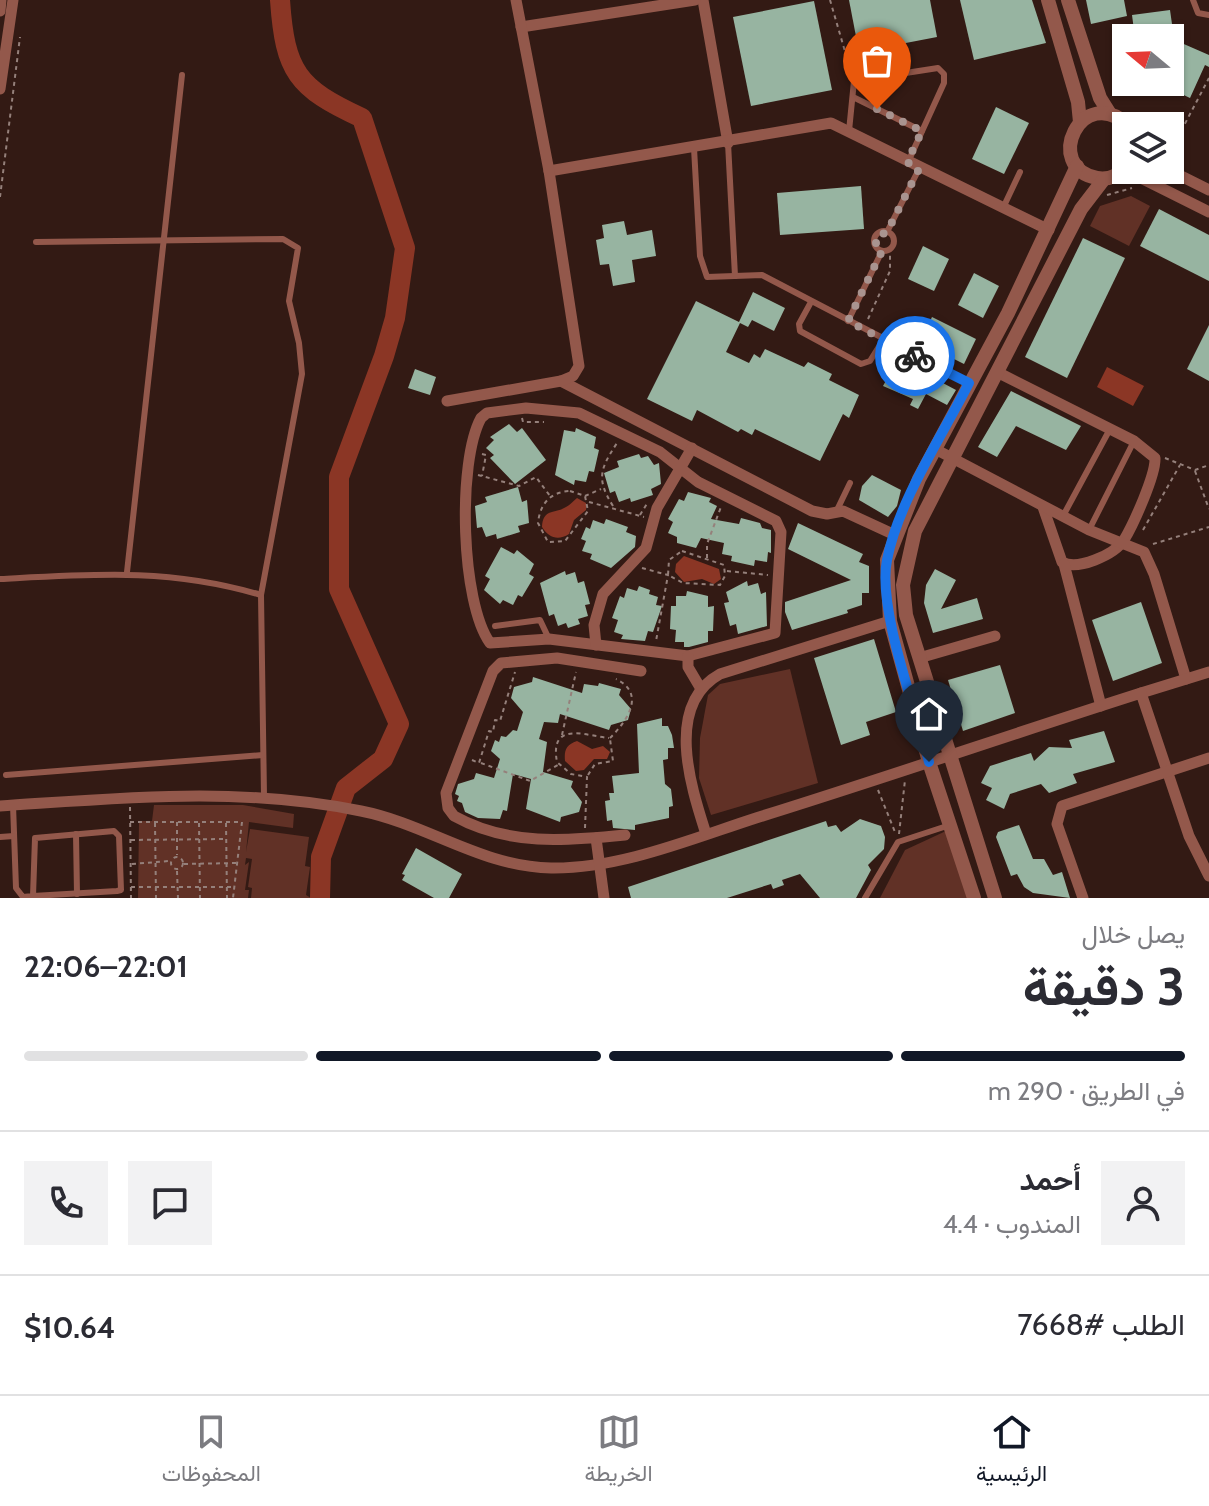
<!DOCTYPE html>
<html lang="ar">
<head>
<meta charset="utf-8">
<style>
	body { margin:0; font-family:Cabin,Vazirmatn,sans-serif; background:#f2f2f3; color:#2b2b33; direction:rtl; height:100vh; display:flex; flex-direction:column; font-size:30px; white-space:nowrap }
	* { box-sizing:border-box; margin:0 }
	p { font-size:26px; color:#7c7c81 }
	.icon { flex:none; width:44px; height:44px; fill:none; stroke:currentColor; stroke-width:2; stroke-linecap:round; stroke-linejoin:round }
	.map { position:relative; height:898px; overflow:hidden; direction:ltr }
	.panel { display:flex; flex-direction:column; background:#fff; flex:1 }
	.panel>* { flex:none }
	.needle { width:52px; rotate:289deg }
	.buttons { position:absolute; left:1112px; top:24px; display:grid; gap:16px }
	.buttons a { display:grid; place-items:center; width:72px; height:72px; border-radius:0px; background:#fff; box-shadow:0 2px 6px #0004; font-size:40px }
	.pin { position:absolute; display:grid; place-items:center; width:68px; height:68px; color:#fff; margin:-82px -34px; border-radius:50% 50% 50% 0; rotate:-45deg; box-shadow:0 0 8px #0007 }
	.pin .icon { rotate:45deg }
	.courier { position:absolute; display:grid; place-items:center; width:80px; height:80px; margin:-40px; border:6px solid #1a73e8; border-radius:50%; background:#fff; color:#222; box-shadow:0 2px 10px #0007 }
	.head em { font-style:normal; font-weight:700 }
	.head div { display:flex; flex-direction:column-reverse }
	.head { display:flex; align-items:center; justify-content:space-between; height:136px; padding:0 24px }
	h1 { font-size:52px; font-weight:700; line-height:60px }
	.bar { display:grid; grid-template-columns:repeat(4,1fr); gap:12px 8px; align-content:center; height:96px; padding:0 24px }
	.bar i { height:10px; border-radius:6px; background:#e1e1e2 }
	.bar .on { background:#111827 }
	.bar p { grid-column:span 4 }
	.line { display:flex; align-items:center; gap:20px; padding:0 24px; border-top:2px solid #e1e1e2 }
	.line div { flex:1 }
	.round { display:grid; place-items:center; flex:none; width:84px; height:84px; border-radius:0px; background:#f2f2f3 }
	.tab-bar { display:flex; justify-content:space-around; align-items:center; height:112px; border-top:2px solid #e1e1e2; background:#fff; font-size:22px; color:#7c7c81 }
	.tab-bar a { display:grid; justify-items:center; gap:4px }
	.tab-bar .on { color:#111827 }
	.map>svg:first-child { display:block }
</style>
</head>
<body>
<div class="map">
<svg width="1209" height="898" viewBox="0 0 1209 898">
	<rect width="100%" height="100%" fill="#331a14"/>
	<g fill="#613126">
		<path d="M1131,196L1150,206L1129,246L1090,226L1100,206Z"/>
		<path d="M790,669L818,783L711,815L699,778L700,738L708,695L720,684Z"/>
		<path d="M154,805H243L294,814L293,828L249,822L246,852L250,829L309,837L305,866L310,867L306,895L311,898H251L252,888L248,887L252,859L246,858L245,865L249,862L245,890H249L248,898H138L139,821H152Z"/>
		<path d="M946,831L968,898H880L905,850Z"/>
	</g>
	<g fill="#8b3625">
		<path d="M1107,367L1144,386L1133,406L1097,387Z"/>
		<path d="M577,498L586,503V510L574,520L569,534C558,541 549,538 542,527C543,508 555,514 566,507C570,505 573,501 577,498Z"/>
		<path d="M684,556L719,569L721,579L714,584L702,579L684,582L675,572L676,564Z"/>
		<path d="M577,741L592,749L603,746L610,752L607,759H594L584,770L576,771L565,761C564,750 566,745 577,741Z"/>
	</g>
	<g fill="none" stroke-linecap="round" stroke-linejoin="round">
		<path stroke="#8b3625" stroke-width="20" d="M280,0C285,72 297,88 362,118L405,248L395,318L384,356L339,477V589L399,724L383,759L346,788L321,857L320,898"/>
	</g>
	<g fill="#97b4a1">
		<path d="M849,0H930L937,37L859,52Z"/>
		<path d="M960,0H1032L1046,43L974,60Z"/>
		<path d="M1086,0H1124L1127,16L1091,24Z"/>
		<path d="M814,1L832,90L751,106L733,17Z"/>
		<path d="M1170,10L1174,38H1170L1209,55V67L1205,65L1190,98L1156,82H1170V38H1135L1132,15Z"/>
		<path d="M996,107L1029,123L1004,174L972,159Z"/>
		<path d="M861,186L864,229L780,235L777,193Z"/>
		<path d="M1159,209L1209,235V281L1140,246Z"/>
		<path d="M624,221L627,235L652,230L656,256L632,260L635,282L613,286L609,264L600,265L596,240L604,238L602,225Z"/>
		<path d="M1083,238L1125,258L1067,378L1025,357Z"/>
		<path d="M923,246L949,259L934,291L908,279Z"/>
		<path d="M974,273L999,286L983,318L958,305Z"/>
		<path d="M753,292L785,308L774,331L752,320L748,327L740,323L726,352L749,363L754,354L760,358L765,349L804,367L808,362L832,374L829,380L859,395L849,418L843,414L820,461L755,429L752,435L741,429L738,432L697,410L692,421L647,399L696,301L739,322Z"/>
		<path d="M932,317L976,339L964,364L920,342Z"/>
		<path d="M1209,325V381L1187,369Z"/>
		<path d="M895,364L923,380L926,374L956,390L947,405L926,394L918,409L910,405L913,399L883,386Z"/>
		<path d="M415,369L436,377L430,395L408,388Z"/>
		<path d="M1011,391L1081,426L1066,450L1016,426L997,457L978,447Z"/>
		<path d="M509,424L517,432L522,428L546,460L515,484L490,458L494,455L486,448L494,440L490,437Z"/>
		<path d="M576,428L596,437L594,448L599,450L594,472L589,471L586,482L575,480L574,485L555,475L564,430L575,432Z"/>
		<path d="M639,454L641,458L648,456L654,465L659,463L661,484L651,489L653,495L631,502L630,498L619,502L615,491L610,493L604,473L619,467L617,461Z"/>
		<path d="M872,475L901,490L897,506L888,517L859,500L862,486Z"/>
		<path d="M518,487L522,502L527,500L529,523L518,526L520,532L497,539L496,534L486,537L482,527L477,528L475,506L487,502L485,497Z"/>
		<path d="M688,492L711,498L709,502L717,506L711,519L739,524L741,518L760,523L762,528L771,530V553L768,552L767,562L755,560L754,566L731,561L732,556L722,554L724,543L701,538L696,548L677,543V537L668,533L673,522L668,519L679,499L684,501Z"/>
		<path d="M606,519L628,527L626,532L636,536L635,547L611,568L590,559L592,554L582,551L586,541L581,539L586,527L590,529L593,520L604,524Z"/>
		<path d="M798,523L863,554L859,562L869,566V593H862V605L847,610L848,613L792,630L785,612V602L851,580L788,549Z"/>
		<path d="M501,547L514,554L517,550L534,564L529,574L534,577L522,597L518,595L513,605L503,600L500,604L484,590L490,579L485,576Z"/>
		<path d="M935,569L956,580L941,609L977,598L983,619L933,633L924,603L926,585Z"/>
		<path d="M565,571L566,575L575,572L578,583L584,581L590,604L585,605L588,616L578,619L580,624L568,628L566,623L558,626L554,614L549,616L540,583Z"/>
		<path d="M747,581L748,586L758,583L761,594L766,592L767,626L738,634L736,624L730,626L724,603L729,602L726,592Z"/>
		<path d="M639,586L650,590L649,594L658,597L656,605L662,606L653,632L648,631L645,641L621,639L623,635L614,632L618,620L612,618L620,596L624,598L627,588L637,591Z"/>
		<path d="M687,591L708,596V607L714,606L713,631H708V642L689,647H684V642H675L676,630L670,629L671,606H676V596H686Z"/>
		<path d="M1141,602L1162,663L1113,681L1092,620Z"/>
		<path d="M874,639L896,712L866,722L870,735L841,745L814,658Z"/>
		<path d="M1000,665L1015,713L963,731L948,680Z"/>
		<path d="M533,677L582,693L584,684L598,686L599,683L621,689L619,695L631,709L628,720L611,725L609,730L560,714L558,723L544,722L539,739L547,742L543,772L573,781L571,787L582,802L579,812L561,817L560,822L526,809L531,779L513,774L507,811L503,810L500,819L478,818L465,812L462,803L457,801L459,796L455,794L458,784L474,779L476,773L494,778L500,759L491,751L495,740L499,742L501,736L506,737L513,730L517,731L523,712L511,698L514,687L532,682Z"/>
		<path d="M662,718V726H668L672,735L674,748H668V759L663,760L665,784L671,789L673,806L669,807V818L635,825V830L613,828L612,820L607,821L605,801L610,800L609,793H614L612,776L639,773L637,724Z"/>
		<path d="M1104,731L1115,762L1073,774L1077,783L1049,793L1041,784L1010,794L1004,809L986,800L992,788L981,783L990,766L1031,753L1034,761L1049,747L1072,748L1069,740Z"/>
		<path d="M860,819L881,826L885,837L884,849L868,865L871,870L856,898H820L800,874L782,880L784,885L773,889L771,884L727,898H631L628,887L826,821L828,827L836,825L841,832Z"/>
		<path d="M1019,825L1033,859H1044L1053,875L1062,872L1070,898L1033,893L1024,887L1017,874L1011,876L996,837L998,832Z"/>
		<path d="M416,848L462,874L449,898H434L402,880L405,875L402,874Z"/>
	</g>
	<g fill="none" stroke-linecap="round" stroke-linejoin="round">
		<g stroke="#95807b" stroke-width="2" stroke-dasharray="4 4" stroke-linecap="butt">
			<path d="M830,0L851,72"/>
			<path d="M1170,152L1209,78"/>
			<path d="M1107,195L1132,188"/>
			<path d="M0,197L20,37"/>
			<path d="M868,319L890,271V255"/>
			<path d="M522,418L523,422H544"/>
			<path d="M482,454L486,455L482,476"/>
			<path d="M1165,458L1195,470L1209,465"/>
			<path d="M1195,471L1209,509"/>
			<path d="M478,475L519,486L536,477L550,496"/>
			<path d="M570,491L585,496L588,511L565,541L548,542L538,523C540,504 550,492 570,491Z"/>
			<path d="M585,496L601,489"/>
			<path d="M589,502L644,517"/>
			<path d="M613,506C596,479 600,469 617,443"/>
			<path d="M640,515L648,502"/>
			<path d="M1143,530L1180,465"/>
			<path d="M1153,544L1209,527"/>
			<path d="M682,551L724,565L725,576L720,585L683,583L668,575L669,560Z"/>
			<path d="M707,558V544L721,507"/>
			<path d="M642,568L668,575L656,641"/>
			<path d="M727,571L768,575"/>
			<path d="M562,735L576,672"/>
			<path d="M610,738C626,722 647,694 616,679"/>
			<path d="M472,760L479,763L489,731L493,732L495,720L500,721L515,672"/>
			<path d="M481,763L530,781L558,765"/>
			<path d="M588,775L595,764L613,761L610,739"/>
			<path d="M878,790L895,832"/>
			<path d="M130,807L131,898"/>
			<path d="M130,822H242L233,898"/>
			<path d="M177,822V855"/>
			<path d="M155,823L156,898"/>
			<path d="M199,823L200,898"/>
			<path d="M226,823L227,898"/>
			<path d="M585,828L587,777L571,774L557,762C549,720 587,736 609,738"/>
			<path d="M899,834L905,780"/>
			<path d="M131,840L226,839"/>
			<circle cx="177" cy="863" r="6"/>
			<path d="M132,864L169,861"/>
			<path d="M184,864L237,863"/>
			<path d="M177,871L178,898"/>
			<path d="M131,887H233"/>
		</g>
		<g stroke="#93584b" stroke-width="6">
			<path d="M1193,0L1198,13L1209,15"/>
			<path d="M855,98L922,131"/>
			<path d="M849,131L854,81L938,68L944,74V83L908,162"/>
			<path d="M728,143L735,276"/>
			<path d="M694,148L700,256L707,277L762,275L969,383"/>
			<path d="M1003,208L1020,172"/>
			<circle cx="884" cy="241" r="10"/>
			<path d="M887,232L919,169"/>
			<path d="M36,242L283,239L298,248L289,301L299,343L302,374L261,595L264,796"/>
			<path d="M811,302L799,324L800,331L861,364L870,361L883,340"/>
			<path d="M848,321L882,251"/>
			<path d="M837,510L850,483"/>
			<path d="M1063,516L1110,429"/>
			<path d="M1089,530L1134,441"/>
			<path d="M127,572L182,75"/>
			<path d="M1,579C94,574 170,568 261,595"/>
			<path d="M495,626L540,620L549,639"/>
			<path d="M6,775L263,755"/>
			<path d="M13,805L16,888L23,897L33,896L117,891L121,890L119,836L114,831L35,838L33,896"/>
			<path d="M76,834L77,894"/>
			<path d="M0,837L14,836"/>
			<path d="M865,898L898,842L950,825"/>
		</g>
		<g stroke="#93584b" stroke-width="11">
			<path d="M703,0L728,143"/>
			<path d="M0,11L1,0"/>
			<path d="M521,27L695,0"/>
			<path d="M0,89L13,0"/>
			<path d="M1169,170L1209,190"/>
			<path d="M549,171L831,123L1049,230"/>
			<path d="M1122,172L1141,178L1209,212"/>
			<path d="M997,372L1134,441L1155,458C1156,475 1133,525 1124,540C1114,555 1077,571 1062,562L1043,507"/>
			<path d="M561,381L812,511L827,514L843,511L895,535"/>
			<path d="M447,401L561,381L573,376L579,366L549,171L516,0"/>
			<path d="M526,408L579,413L660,452L698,482L776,521L781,532L775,633L688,656L549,639L490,643C461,603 457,462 481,418L487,413Z"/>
			<path d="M935,449L1089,530L1144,552L1154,574L1186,679"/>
			<path d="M1064,564L1101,706"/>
			<path d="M596,645L594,625L603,594L646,548L657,508L692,448"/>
			<path d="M688,656V667L701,689"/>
			<path d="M919,658L995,636"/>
			<path d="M1141,693L1209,672"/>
			<path d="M0,806C123,798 239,786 361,811C427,824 482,867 551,868C620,869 691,839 756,818C885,778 1012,734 1141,693L1189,836L1209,876"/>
			<path d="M706,834C691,787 664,705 720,674L890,621"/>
			<path d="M625,835C566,841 508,846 454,816L448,808L446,793L493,671L501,663L557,658L641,671"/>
			<path d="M596,838L604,898"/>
			<path d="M1083,898L1057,824L1062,806L1209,758"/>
		</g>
		<g stroke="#93584b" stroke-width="14">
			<path d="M1048,0L1078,102L1080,122"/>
			<path d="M1068,0L1100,98L1110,114"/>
			<path d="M1126,168C1118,176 1109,180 1097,178C1042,168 1081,81 1129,126"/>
			<path d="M974,898L929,762L890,621L887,560L919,479L1008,313L1077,166"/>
			<path d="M995,898L906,615L903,585L915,531L1081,209L1104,179"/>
		</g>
	</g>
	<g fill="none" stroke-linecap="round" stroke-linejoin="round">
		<path stroke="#a99490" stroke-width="8" stroke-dasharray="0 14.4" d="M877,109L922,131L907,162L919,169L887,232L876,237V247L882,251L848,321L915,356"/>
		<path stroke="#1a73e8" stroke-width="10" d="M915,356L969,383C942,436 898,502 887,560C877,608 916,710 929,762"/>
	</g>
</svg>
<div class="buttons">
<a><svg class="needle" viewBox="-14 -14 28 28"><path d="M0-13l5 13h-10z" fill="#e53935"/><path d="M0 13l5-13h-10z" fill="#7c7c81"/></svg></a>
<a><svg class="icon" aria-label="layers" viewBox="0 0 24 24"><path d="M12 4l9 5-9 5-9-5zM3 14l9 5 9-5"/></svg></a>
</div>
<div class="pin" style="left:877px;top:109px;background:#ea580c"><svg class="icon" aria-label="bag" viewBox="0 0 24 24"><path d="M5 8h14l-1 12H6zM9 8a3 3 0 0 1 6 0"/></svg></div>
<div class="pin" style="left:929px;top:762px;background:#1f2937"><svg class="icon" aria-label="home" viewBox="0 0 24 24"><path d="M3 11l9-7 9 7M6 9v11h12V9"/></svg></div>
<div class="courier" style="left:915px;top:356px"><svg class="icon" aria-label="bike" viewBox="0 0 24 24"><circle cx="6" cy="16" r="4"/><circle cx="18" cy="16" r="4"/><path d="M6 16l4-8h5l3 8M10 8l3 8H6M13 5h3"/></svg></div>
</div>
<section class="panel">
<div class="head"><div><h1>3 دقيقة</h1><p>يصل خلال</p></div><em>22:01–22:06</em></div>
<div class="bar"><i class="on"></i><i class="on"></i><i class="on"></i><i></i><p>في الطريق · 290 m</p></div>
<div class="line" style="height:144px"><a class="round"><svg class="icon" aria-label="person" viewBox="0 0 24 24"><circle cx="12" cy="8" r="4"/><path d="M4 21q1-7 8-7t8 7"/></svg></a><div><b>أحمد</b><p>المندوب · 4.4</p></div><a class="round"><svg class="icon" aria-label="chat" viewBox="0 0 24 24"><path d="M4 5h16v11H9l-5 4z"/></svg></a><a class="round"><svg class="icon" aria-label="phone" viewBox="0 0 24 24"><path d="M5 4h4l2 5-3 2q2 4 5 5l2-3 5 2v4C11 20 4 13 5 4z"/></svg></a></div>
<div class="line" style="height:104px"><div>الطلب #7668</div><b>$10.64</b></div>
</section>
<nav class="tab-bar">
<a class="on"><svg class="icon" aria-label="home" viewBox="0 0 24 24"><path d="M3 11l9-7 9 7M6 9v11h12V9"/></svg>الرئيسية</a>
<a><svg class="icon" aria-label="map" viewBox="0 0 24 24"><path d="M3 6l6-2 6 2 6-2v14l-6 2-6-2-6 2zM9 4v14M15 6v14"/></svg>الخريطة</a>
<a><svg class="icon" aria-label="saved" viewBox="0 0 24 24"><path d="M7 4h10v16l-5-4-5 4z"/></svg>المحفوظات</a>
</nav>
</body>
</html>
